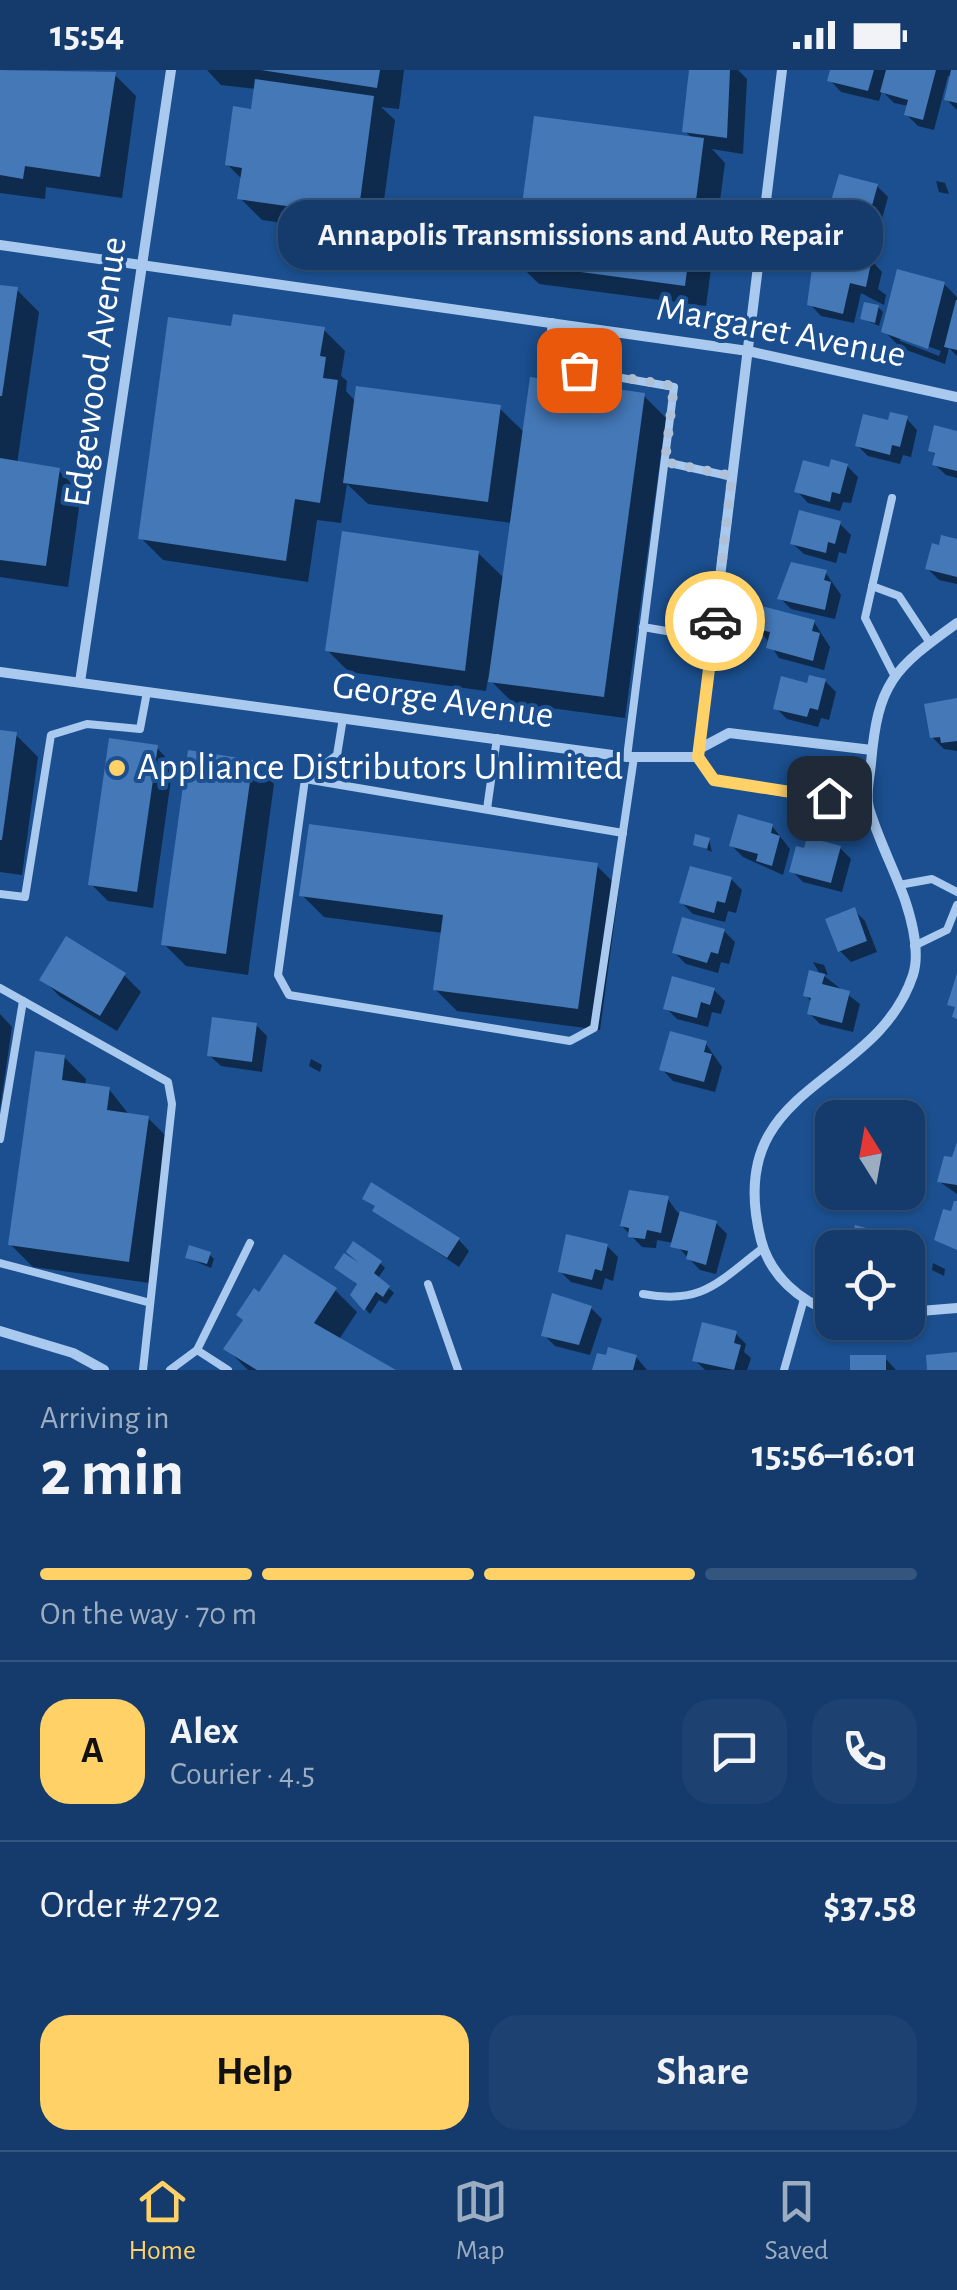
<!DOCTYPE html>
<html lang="en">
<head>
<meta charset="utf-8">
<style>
	body { margin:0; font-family:"Alegreya Sans",sans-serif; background:#1d4271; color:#f1f3f6; height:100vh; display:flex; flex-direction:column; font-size:38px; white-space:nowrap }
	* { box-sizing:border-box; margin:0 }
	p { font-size:32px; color:#9dadc1 }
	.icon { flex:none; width:55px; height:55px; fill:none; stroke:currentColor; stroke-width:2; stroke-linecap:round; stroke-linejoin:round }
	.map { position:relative; height:1300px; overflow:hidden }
	.sheet { display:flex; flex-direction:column; background:#143b6b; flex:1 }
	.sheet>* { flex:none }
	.needle { width:65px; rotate:349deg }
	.fabs { position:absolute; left:815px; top:1030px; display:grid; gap:20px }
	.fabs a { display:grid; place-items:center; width:110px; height:110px; border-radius:20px; background:#143b6b; box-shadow:0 2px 8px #0004,0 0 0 2px #33557e; font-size:50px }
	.pin { position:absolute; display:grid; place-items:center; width:85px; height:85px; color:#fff; margin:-42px; border-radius:20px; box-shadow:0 5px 15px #0006 }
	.courier { position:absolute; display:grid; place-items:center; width:100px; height:100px; margin:-50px; border:8px solid #ffd166; border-radius:50%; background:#fff; color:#222; box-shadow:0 2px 12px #0007 }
	.bubble { position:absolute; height:70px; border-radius:30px; background:#143b6b; box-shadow:0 2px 8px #0004,0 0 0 2px #33557e; font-size:32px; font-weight:700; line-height:70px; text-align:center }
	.headline em { font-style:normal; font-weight:700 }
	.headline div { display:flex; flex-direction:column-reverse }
	.headline { display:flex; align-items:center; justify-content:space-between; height:170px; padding:0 40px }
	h1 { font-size:65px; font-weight:700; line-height:75px }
	.bar { display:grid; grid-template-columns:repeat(4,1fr); gap:15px 10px; align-content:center; height:120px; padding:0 40px }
	.bar i { height:12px; border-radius:8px; background:#33557e }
	.bar .current { background:#ffd166 }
	.bar p { grid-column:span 4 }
	.line { display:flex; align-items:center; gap:25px; padding:0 40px; border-top:2px solid #33557e }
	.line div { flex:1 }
	.round { display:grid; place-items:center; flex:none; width:105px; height:105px; border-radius:30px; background:#1d4271 }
	.cta { display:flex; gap:20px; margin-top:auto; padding:20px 40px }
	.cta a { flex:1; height:115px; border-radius:30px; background:#ffd166; color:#111; font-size:40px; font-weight:700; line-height:115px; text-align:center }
	.cta a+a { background:#1d4271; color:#f1f3f6 }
	.status { display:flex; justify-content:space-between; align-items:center; height:70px; padding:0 50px; background:#143b6b; direction:ltr }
	.status svg { height:28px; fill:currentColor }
	.menu { display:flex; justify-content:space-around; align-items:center; height:140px; border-top:2px solid #33557e; background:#143b6b; font-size:28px; color:#9dadc1 }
	.menu a { display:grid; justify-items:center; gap:5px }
	.menu .current { color:#ffd166 }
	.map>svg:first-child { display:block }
</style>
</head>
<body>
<div class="status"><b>15:54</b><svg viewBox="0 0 49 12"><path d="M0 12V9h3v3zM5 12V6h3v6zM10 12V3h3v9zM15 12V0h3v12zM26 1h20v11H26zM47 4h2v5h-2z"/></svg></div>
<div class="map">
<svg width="957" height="1300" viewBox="0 0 957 1300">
	<rect width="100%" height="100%" fill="#1b4f8f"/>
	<g fill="#0007" fill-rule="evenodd">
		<path d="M0,0L114,4L136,26L122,128L46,117L45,129L0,123Z"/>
		<path d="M207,0H404L399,39L381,37L395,50L379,166L262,150L240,128L242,109L227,94L253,42L256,19L221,15Z"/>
		<path d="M692,0H738L747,9L743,84L712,79L725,93L706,236L539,214L517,192L693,69L685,61Z"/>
		<path d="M833,0H957V40L947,30L952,7L948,6L934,60L918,56L907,45L909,36L894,33L882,21L879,31L841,22L830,10Z"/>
		<path d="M936,111L945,113L949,124L939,122Z"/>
		<path d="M877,116L888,127L873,181L836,171L825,160Z"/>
		<path d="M871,190L882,202L878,219L886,225L884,235L861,223L854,253L821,246L810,234Z"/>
		<path d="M944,214L957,227V286L949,278L945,294L901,278L884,261ZM900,266L941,281L939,286L900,271Z"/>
		<path d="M0,217L17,220L39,242L17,394L59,401L81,423L68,517L0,507Z"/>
		<path d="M878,237L883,242L879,256L863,249Z"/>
		<path d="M233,259H323L345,281L341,306L347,311L346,321L356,332L499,338L525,363L644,326L666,348L625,648L513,633L488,608L486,621L349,602L327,580L478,483L505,509L512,453L368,434L347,414L341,453L317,450L308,512L163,490L141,468Z"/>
		<path d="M906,348L917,360L911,387L903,385L900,394L868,386L857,375Z"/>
		<path d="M957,363V408L946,405L934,394L936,386L931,380Z"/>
		<path d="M847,396L858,407L851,433L843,432L840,441L808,433L797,421Z"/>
		<path d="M840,454L851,465L846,484L839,482L836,493L804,484L792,473Z"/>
		<path d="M957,471V514L939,510L928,499Z"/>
		<path d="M825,502L841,525L835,549L791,539L780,528Z"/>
		<path d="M814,552L830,577L824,600L779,588L759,558Z"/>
		<path d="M825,611L836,622L829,650L821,648L818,657L787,649L776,638L809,616Z"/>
		<path d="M957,631V681L944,679L932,667Z"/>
		<path d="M0,662L16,665L38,687L22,805L0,802Z"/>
		<path d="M157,678L173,695L153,838L108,831L91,814Z"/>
		<path d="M252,692L274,714L248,905L186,896L164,874Z"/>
		<path d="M772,756L790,779L783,805L743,787L732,776Z"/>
		<path d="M709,770L712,782L695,774Z"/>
		<path d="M840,778L851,789L842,822L803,812L792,801Z"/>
		<path d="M597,796L619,818L600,960L457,941L435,919L443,863L324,847L302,825Z"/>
		<path d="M731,809L742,820L736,843L728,841L725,852L693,844L682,833Z"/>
		<path d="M854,840L865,851L877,882L851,892L840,881Z"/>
		<path d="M724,861L735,872L729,894L721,892L718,903L686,894L675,883Z"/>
		<path d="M813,892L824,895L828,905L819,902L860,934L853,962L820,954L809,943L812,932L805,925L821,906Z"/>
		<path d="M124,905L141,922L117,961L59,926L43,909Z"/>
		<path d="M714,920L725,931L721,944L712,942L708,957L677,949L666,938Z"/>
		<path d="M0,944L12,957L0,1039Z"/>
		<path d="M256,955L267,966L262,1002L221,996L209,985Z"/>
		<path d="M706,974L722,997L715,1022L673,1011L662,999Z"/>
		<path d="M64,987L86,1009L85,1016L109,1019L130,1046L148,1048L170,1070L150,1213L33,1197L11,1175Z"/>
		<path d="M311,989L322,995L320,1002L309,996Z"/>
		<path d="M957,1078V1124L940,1112Z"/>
		<path d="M667,1128L678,1143L716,1153L727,1164L716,1204L700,1200L674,1173L657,1170L656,1178L642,1177L622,1156Z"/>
		<path d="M376,1141L459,1170L469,1181L459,1197Z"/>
		<path d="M888,1167L899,1178H851Z"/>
		<path d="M607,1176L618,1187L613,1211L605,1208L602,1220L571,1212L560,1201Z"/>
		<path d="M209,1184L214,1189L211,1198L188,1188Z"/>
		<path d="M380,1193L385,1198L378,1208L394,1223L386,1234L379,1230L370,1244L353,1225L359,1216L337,1198Z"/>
		<path d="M933,1193L945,1199L944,1206L932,1200Z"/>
		<path d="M335,1220L357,1242L338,1271L392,1300H248L226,1278Z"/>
		<path d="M591,1238L602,1249L590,1285L555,1276L544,1265Z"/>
		<path d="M735,1263L746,1274L744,1282L751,1288L747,1300H705L695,1290Z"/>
		<path d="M636,1287L647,1300H595Z"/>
		<path d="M885,1288L896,1300H852Z"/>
	</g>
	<g fill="#4478b7">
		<path d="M0,0L116,2L100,107L25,96L23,109L0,105Z"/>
		<path d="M261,0H380L377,18Z"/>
		<path d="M689,0H730L727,68L682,62Z"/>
		<path d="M830,0H874L868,21L827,11Z"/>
		<path d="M886,0H936L923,50L904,45L908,30L880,22Z"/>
		<path d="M951,0H957V33L944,30Z"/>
		<path d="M255,9L374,26L358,146L237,129L242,98L225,95L233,36L251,39Z"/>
		<path d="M534,46L704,68L685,216L514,193Z"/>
		<path d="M839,104L878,114L862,172L822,161Z"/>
		<path d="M822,177L872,188L866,217L850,213L843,244L807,235L813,191L819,192Z"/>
		<path d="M897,199L945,212L928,279L881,262Z"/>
		<path d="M0,215L18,217L2,326H0Z"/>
		<path d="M956,230H957V280L944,277Z"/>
		<path d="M864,232L879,235L875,253L860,249Z"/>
		<path d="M233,244L325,257L320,286L326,287L323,308L338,310L320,433L295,429L286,491L138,469L168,247L231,256Z"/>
		<path d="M530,307L645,323L604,627L488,612Z"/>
		<path d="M356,316L501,335L488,432L343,413Z"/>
		<path d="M890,342L908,346L900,377L892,375L890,385L855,376L863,344L888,350Z"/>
		<path d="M934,355L957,361V401L932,395L935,383L928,381Z"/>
		<path d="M0,388L60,398L46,496L0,490Z"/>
		<path d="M831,389L848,394L840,424L832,422L830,432L794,422L803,390L829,397Z"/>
		<path d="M799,440L841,451L835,474L828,472L826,483L790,474Z"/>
		<path d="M342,461L479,481L465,601L325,581Z"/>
		<path d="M941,465L957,469V507L925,499L932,473L939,475Z"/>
		<path d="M791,492L827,500L824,510L831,512L825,540L777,529Z"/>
		<path d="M762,536L815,550L812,561L820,563L813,591L766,578L770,562L756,559Z"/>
		<path d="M809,605L826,609L818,640L810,638L807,647L773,639L781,606L807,613Z"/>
		<path d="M957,628V671L941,673L940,667L930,668L924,634Z"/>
		<path d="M0,660L17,662L2,770H0Z"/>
		<path d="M109,668L158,675L137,822L88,815Z"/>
		<path d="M188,680L253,690L226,884L161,875Z"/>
		<path d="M738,744L773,754L771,763L780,766L772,796L756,791L758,784L729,776Z"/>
		<path d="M309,754L598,793L578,939L433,920L443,845L299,826Z"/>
		<path d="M695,764L710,768L707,779L693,775Z"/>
		<path d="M807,767L841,776L831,813L789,802L796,776L804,778Z"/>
		<path d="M690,796L732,807L725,833L717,831L714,843L679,833Z"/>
		<path d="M855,837L867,871L838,882L825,849Z"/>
		<path d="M682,847L725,859L718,884L711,882L707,893L672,883Z"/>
		<path d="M66,866L126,903L100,946L39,910Z"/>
		<path d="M809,900L825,904L822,914L850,921L842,953L807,944L811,928L803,926Z"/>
		<path d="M957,903V949L952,947L955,937L947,935Z"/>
		<path d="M672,906L715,918L710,935L701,932L697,948L663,939Z"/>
		<path d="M212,947L257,953L252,992L207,986Z"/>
		<path d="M670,961L707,971L704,982L712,984L704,1012L659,1000Z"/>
		<path d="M35,981L65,985L62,1010L110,1017L107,1040L149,1046L129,1192L8,1175Z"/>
		<path d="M957,1072V1115L937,1112L944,1086L952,1087Z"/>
		<path d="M371,1112L460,1168L447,1188L372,1141L375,1136L362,1129Z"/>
		<path d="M629,1120L669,1126L661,1163L647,1160L645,1169L628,1167L629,1158L620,1156Z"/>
		<path d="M954,1131H957V1180L934,1170L943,1139L951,1141Z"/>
		<path d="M680,1141L717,1151L706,1195L686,1189L688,1181L670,1177Z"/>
		<path d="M855,1155L889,1164L887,1174L895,1178H849Z"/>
		<path d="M566,1164L608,1174L602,1201L595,1199L592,1210L558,1202Z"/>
		<path d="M353,1171L382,1191L374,1203L390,1216L383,1227L376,1222L364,1241L350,1225L357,1214L334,1198L344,1183L359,1193L346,1182Z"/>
		<path d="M189,1175L211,1182L207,1194L185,1188Z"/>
		<path d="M284,1184L337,1218L314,1253L396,1300H257L223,1279L243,1250L236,1245L254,1218L259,1222Z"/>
		<path d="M552,1223L592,1236L579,1275L541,1266Z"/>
		<path d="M702,1252L737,1261L734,1273L741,1275L734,1300L692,1291Z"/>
		<path d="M608,1277L637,1285L633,1300H592L597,1283L606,1285Z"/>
		<path d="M957,1282V1300H927L926,1285Z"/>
		<rect x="850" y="1285" width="36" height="15"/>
	</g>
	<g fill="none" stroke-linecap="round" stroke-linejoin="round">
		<g stroke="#a9c9ee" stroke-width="8">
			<path d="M552,252L547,295L674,317L627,687"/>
			<path d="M665,392L733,407"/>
			<path d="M892,428L865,548L894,605"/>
			<path d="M872,516L899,526L930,573"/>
			<path d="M643,557L713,569"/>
			<path d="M343,648L337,685L305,709L278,905L289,925L570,971L594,958L634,687"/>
			<path d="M305,709L623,763"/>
			<path d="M487,739L497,668"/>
			<path d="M899,815L932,809L957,822"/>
			<path d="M0,824L25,827L51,665L87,654L140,659L147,622"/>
			<path d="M914,876L947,860L957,835"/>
			<path d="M0,918L168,1012L172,1034L143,1300"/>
			<path d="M0,1069L23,931"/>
			<path d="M0,1193L147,1232"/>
			<path d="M428,1214L458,1300"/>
			<path d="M643,1224C703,1235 718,1212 763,1178"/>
			<path d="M197,1280L228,1300"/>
			<path d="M170,1300L197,1280L250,1173"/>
			<path d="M784,1300L804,1229"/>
		</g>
		<g stroke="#a9c9ee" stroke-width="10">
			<path d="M0,175L748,281L957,327"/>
			<path d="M0,602L627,687H698"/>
			<path d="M80,612L171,0"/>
			<path d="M699,679L729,663L872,680"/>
			<path d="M698,687L782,0"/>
			<path d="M698,687L714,710L867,735"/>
			<path d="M832,1242C799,1231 770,1205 761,1170C721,1012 875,1019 913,905C920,883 912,851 905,830C894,799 878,769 869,738C865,725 870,707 871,693C878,613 893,599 957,553"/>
			<path d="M908,1242L957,1238"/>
			<path d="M0,1261L73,1283L104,1300"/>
		</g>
	</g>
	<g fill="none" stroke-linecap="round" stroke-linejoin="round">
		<path stroke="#afc1d8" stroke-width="10" stroke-dasharray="0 18" d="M579,300L674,316L665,392L732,406L715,551"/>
		<path stroke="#ffd166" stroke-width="12" d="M715,551L698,687L714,710L829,728"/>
	</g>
	<circle fill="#ffd166" stroke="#1b4f8f" stroke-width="4" cx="117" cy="698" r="10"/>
	<g text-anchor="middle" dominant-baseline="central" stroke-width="8" stroke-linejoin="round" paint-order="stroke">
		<g font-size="38" fill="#fff" stroke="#1b4f8f">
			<text transform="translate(781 262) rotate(11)">Margaret Avenue</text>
			<text transform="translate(96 302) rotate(-82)">Edgewood Avenue</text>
			<text transform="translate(443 631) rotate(8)">George Avenue</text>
		</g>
		<g font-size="38" fill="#fff" stroke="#1b4f8f" text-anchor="start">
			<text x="137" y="698">Appliance Distributors Unlimited</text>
		</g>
	</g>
</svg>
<div class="fabs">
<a><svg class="needle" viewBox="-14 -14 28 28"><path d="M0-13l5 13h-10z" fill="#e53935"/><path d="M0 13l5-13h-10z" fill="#9dadc1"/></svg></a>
<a><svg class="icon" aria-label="locate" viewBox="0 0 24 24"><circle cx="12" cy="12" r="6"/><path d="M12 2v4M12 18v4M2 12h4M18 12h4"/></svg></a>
</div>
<div class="pin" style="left:579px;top:300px;background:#ea580c"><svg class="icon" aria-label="bag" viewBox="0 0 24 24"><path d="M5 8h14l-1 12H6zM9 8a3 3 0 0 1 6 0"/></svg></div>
<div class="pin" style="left:829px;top:728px;background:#1f2937"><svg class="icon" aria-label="home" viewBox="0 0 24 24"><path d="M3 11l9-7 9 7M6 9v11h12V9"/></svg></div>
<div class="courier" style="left:715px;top:551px"><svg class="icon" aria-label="car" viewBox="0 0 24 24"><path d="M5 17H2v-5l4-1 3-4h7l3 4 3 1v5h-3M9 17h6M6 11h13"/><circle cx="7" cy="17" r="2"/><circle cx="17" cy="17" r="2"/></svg></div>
<div class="bubble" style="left:278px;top:130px;width:605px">Annapolis Transmissions and Auto Repair</div>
</div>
<section class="sheet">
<div class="headline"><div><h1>2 min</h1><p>Arriving in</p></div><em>15:56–16:01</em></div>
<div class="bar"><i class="current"></i><i class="current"></i><i class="current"></i><i></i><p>On the way · 70 m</p></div>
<div class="line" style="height:180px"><b class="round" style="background:#ffd166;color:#111">A</b><div><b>Alex</b><p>Courier · 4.5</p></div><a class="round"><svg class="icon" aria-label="chat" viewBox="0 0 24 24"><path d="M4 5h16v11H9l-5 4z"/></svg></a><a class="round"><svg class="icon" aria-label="phone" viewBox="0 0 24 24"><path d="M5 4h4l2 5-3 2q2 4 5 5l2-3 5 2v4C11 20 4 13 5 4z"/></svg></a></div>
<div class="line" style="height:130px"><div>Order #2792</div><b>$37.58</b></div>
<div class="cta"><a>Help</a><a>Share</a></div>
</section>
<nav class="menu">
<a class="current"><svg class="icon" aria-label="home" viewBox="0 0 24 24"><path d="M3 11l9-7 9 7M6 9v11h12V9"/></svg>Home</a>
<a><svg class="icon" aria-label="map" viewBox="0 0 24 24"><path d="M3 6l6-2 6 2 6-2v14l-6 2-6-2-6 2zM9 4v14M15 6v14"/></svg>Map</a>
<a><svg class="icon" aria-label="saved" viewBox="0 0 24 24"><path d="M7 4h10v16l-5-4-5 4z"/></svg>Saved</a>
</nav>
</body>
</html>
